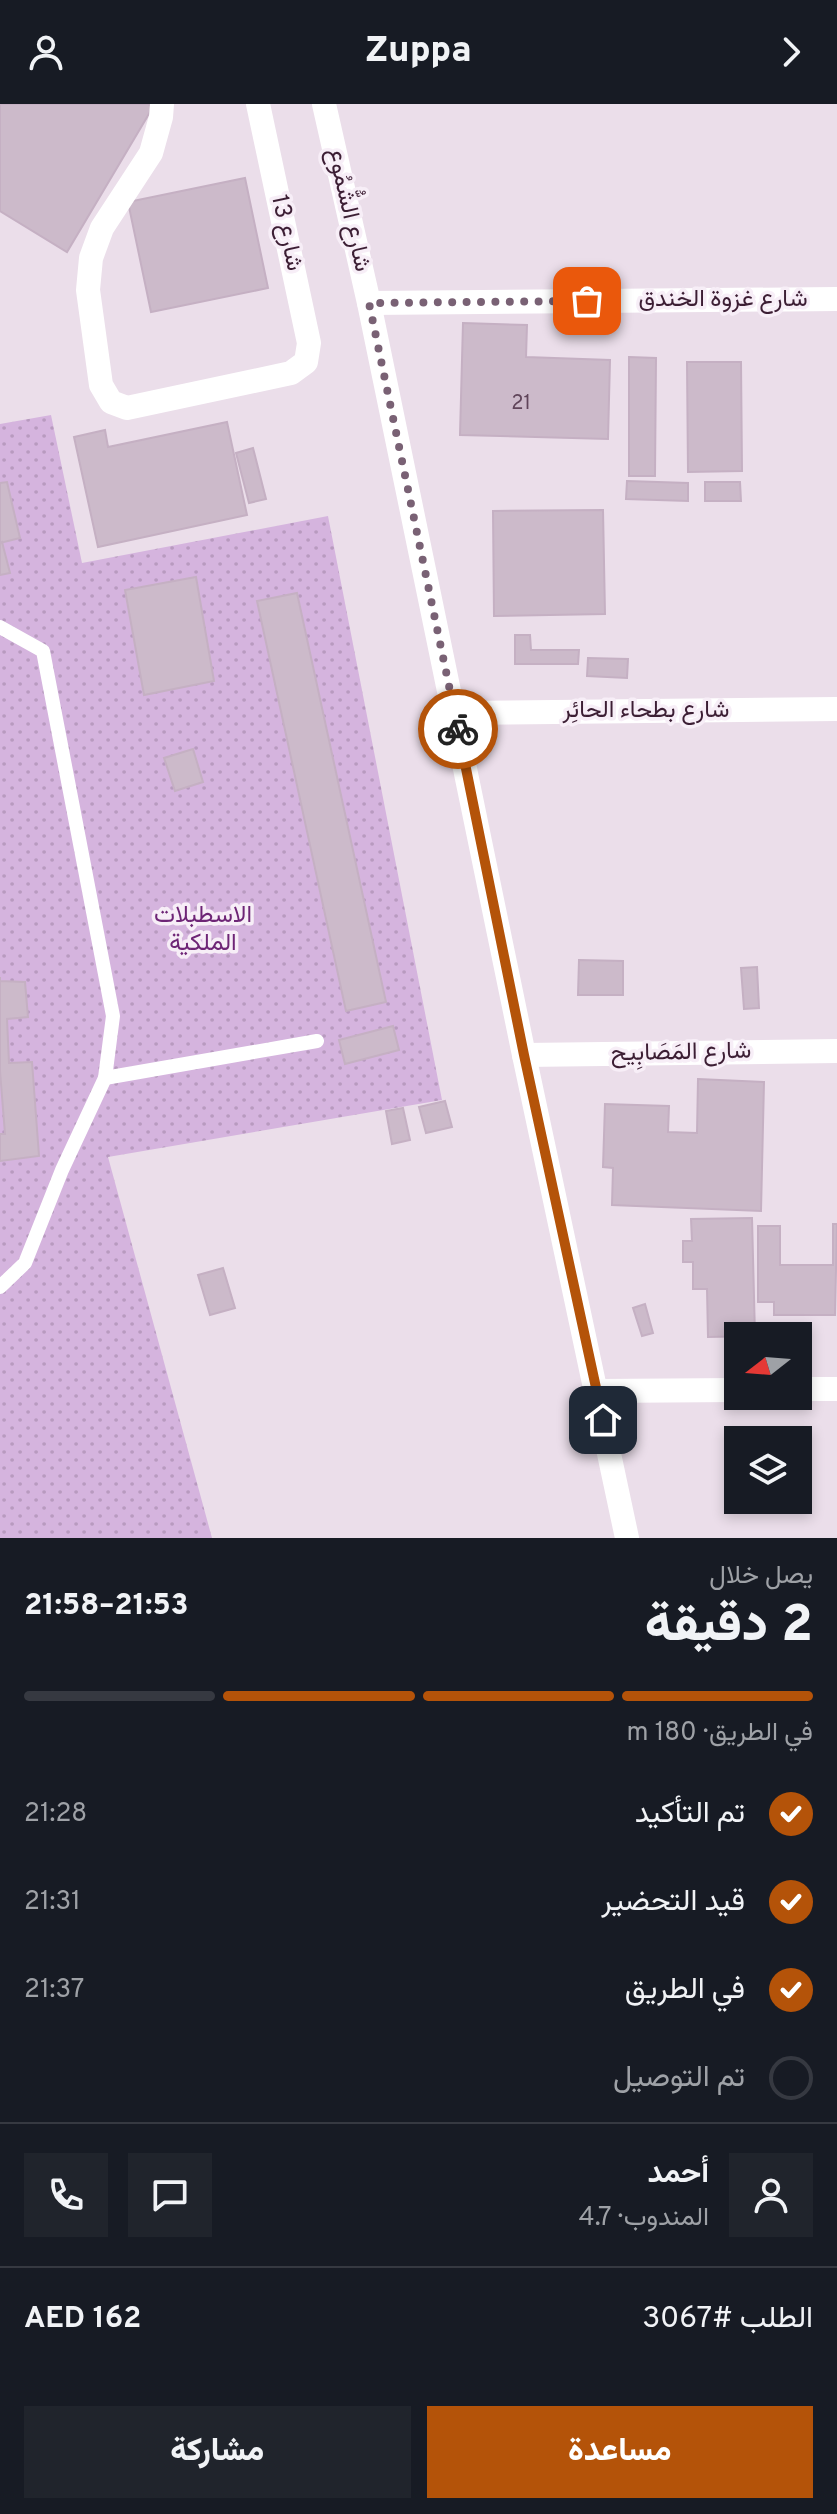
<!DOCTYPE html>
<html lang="ar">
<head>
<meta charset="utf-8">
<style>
	body { margin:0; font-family:Overpass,Vazirmatn,sans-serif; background:#20242c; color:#f1f3f6; direction:rtl; height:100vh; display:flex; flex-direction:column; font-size:30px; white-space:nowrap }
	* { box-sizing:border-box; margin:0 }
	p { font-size:26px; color:#9ea1a6 }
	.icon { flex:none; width:44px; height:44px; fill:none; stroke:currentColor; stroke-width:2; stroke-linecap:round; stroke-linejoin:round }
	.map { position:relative; height:1434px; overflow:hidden; direction:ltr }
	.panel { display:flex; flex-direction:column; background:#171b24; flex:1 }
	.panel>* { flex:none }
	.needle { width:52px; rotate:253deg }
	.controls { position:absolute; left:724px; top:1218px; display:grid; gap:16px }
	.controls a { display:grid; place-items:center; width:88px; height:88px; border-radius:0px; background:#171b24; box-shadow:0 4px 12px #0003; font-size:40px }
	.pin { position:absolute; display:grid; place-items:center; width:68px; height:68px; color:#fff; margin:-34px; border-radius:16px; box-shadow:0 4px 12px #0006 }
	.courier { position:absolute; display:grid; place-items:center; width:80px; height:80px; margin:-40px; border:6px solid #b45309; border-radius:50%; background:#fff; color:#222; box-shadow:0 2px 10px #0007 }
	.overview em { font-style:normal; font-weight:800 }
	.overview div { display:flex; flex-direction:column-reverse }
	.overview { display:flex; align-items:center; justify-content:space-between; height:136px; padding:0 24px }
	h1 { font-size:52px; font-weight:800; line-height:60px }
	.bar { display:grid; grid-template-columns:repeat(4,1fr); gap:12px 8px; align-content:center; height:96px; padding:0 24px }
	.bar i { height:10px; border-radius:6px; background:#363941 }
	.bar .current { background:#b45309 }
	.bar p { grid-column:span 4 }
	.line { display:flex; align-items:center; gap:20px; padding:0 24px; border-top:2px solid #363941 }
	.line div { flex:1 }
	.round { display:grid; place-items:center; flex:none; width:84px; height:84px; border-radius:0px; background:#20242c }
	ol { padding:0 24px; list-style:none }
	li { display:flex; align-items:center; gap:24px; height:88px }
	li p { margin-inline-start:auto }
	li .icon { padding:8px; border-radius:50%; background:#b45309; color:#fff; stroke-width:4 }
	li:last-child { color:#9ea1a6 }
	li i { width:44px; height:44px; border:4px solid #363941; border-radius:50% }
	.cta { display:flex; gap:16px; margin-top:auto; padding:16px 24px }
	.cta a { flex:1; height:92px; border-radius:0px; background:#b45309; color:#fff; font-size:32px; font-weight:800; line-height:92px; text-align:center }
	.cta a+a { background:#20242c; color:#f1f3f6 }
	header { display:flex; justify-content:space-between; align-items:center; height:104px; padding:0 24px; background:#171b24; font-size:36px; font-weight:800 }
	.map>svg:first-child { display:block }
</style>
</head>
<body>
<header><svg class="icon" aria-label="forward" viewBox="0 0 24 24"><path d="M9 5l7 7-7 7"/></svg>Zuppa<svg class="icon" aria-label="person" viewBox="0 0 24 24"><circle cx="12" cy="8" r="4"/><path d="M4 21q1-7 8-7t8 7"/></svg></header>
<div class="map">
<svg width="837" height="1434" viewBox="0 0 837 1434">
	<defs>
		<pattern id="park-dots" width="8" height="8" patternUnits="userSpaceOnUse" patternTransform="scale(2)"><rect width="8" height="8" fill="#d5b4de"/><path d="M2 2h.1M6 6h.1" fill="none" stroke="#b89abf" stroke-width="1.8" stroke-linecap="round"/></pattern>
	</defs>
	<rect width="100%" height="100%" fill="#ebdeea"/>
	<path fill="url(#park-dots)" d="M51,311L82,459L328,412L442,996L108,1053L212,1434H0V320Z"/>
	<g fill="#ccbaca" stroke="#c5b0c3" stroke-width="2">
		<path d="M0,0H148L153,3L67,148L0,107Z"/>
		<path d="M245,74L268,184L151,208L128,98Z"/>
		<path d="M463,219L527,221L526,253L610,256L608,335L460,331Z"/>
		<path d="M629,253L656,254L655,372H629Z"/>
		<path d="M687,258H741L742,367L688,368Z"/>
		<path d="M227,318L247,411L98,443L74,333L105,326L108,343Z"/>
		<path d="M253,344L266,395L249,399L236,349Z"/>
		<path d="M627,377L688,379V397L626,395Z"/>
		<path d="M7,378L20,434L0,439V379Z"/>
		<path d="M705,378H740L741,397H705Z"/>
		<path d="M603,406L605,510L494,512L493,407Z"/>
		<path d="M2,438L10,469L0,471V439Z"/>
		<path d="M196,473L214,577L144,591L125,486Z"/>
		<path d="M297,489L386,898L346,907L257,497Z"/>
		<path d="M515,531H530L531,546H579L578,560H515Z"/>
		<path d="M588,554L628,555L627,574L587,572Z"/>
		<path d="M193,645L203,678L175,687L164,654Z"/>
		<path d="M579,856L623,857V891H578Z"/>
		<path d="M757,863L759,904L744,905L741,864Z"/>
		<path d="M0,873V877L25,878L28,913L7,915L9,959L32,958L39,1052L0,1057V1030H5L0,967Z"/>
		<path d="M393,922L399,946L345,960L339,936Z"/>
		<path d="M698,975L764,978L761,1107L612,1101L613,1064L603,1063L605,1000L669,1002L668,1028L697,1029Z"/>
		<path d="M445,997L452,1023L426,1029L419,1003Z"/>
		<path d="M403,1004L410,1036L392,1040L386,1007Z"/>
		<path d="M752,1114L755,1232L708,1233L707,1185H693V1158H683V1137H692L691,1115Z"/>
		<path d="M833,1120H837L835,1211H774V1198H758V1122H780V1161H833Z"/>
		<path d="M223,1164L235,1204L210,1211L198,1171Z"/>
		<path d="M645,1200L653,1229L642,1232L633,1204Z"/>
	</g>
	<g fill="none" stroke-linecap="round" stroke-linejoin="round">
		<g stroke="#fff" stroke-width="14">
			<path d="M0,523L43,547L113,912L105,974L62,1066L25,1159L0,1183"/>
			<path d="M105,974L317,937"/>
		</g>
		<g stroke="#fff" stroke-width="24">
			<path d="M162,0L161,13L151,49L102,124L91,154L88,186L101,281L111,298L127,304L291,269L306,258L309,239L258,0"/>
			<path d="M324,0L369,199L524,951L627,1434"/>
			<path d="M369,199L837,195"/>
			<path d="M454,609L837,605"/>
			<path d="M524,951L837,947"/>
			<path d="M798,1285H837"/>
			<path d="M597,1287L738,1286"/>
		</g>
	</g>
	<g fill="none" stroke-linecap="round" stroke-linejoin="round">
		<path stroke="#796174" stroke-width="8" stroke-dasharray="0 14.4" d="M458,625L369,199L587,197"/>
		<path stroke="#b45309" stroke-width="10" d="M458,625L524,951L603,1316"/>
	</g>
	<g text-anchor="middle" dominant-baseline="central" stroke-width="7" stroke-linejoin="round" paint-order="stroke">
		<g font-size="20" fill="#60455a">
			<text x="521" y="300">21</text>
		</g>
		<g font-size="24" fill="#3c1e34" stroke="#f7eef7">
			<text transform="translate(348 106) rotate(77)">شارع الشُّمُوع</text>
			<text transform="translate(286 129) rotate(78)">شارع 13</text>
			<text x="723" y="196">شارع غزوة الخندق</text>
			<text x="646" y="607">شارع بطحاء الحائِر</text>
			<text transform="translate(681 949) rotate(-1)">شارع المَصَابِيح</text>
		</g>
		<g font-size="24" fill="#6e2576" stroke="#f7eef7">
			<text x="203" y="812">الاسطبلات<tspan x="203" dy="28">الملكية</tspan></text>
		</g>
	</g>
</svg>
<div class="controls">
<a><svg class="needle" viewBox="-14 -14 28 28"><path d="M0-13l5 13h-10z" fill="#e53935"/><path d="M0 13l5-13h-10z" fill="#9ea1a6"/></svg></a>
<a><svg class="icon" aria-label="layers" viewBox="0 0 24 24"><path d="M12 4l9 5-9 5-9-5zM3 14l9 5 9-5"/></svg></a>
</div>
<div class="pin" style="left:587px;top:197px;background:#ea580c"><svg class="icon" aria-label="bag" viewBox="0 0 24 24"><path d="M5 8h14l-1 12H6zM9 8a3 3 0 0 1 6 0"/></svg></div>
<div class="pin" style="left:603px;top:1316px;background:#1f2937"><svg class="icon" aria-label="home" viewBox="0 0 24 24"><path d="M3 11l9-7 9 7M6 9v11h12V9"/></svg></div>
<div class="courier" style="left:458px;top:625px"><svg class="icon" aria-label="bike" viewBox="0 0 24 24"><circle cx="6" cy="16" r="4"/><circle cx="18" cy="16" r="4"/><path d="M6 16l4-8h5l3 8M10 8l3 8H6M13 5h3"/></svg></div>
</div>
<section class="panel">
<div class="overview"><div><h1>2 دقيقة</h1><p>يصل خلال</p></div><em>21:53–21:58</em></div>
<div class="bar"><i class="current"></i><i class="current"></i><i class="current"></i><i></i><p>في الطريق · 180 m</p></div>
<ol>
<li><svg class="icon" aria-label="check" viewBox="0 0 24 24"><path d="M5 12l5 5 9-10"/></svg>تم التأكيد<p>21:28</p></li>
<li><svg class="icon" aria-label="check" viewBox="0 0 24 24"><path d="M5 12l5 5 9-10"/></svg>قيد التحضير<p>21:31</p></li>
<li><svg class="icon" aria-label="check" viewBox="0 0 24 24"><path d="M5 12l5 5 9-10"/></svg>في الطريق<p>21:37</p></li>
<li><i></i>تم التوصيل</li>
</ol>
<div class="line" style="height:144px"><a class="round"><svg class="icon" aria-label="person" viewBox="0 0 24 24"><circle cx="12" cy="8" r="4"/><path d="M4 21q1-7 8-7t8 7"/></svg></a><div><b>أحمد</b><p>المندوب · 4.7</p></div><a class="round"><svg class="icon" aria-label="chat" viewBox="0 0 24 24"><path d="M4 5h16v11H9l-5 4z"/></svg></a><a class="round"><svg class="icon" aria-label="phone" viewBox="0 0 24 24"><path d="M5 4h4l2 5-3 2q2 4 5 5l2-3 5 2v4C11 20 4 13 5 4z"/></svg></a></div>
<div class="line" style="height:104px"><div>الطلب #3067</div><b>AED 162</b></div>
<div class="cta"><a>مساعدة</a><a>مشاركة</a></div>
</section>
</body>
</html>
